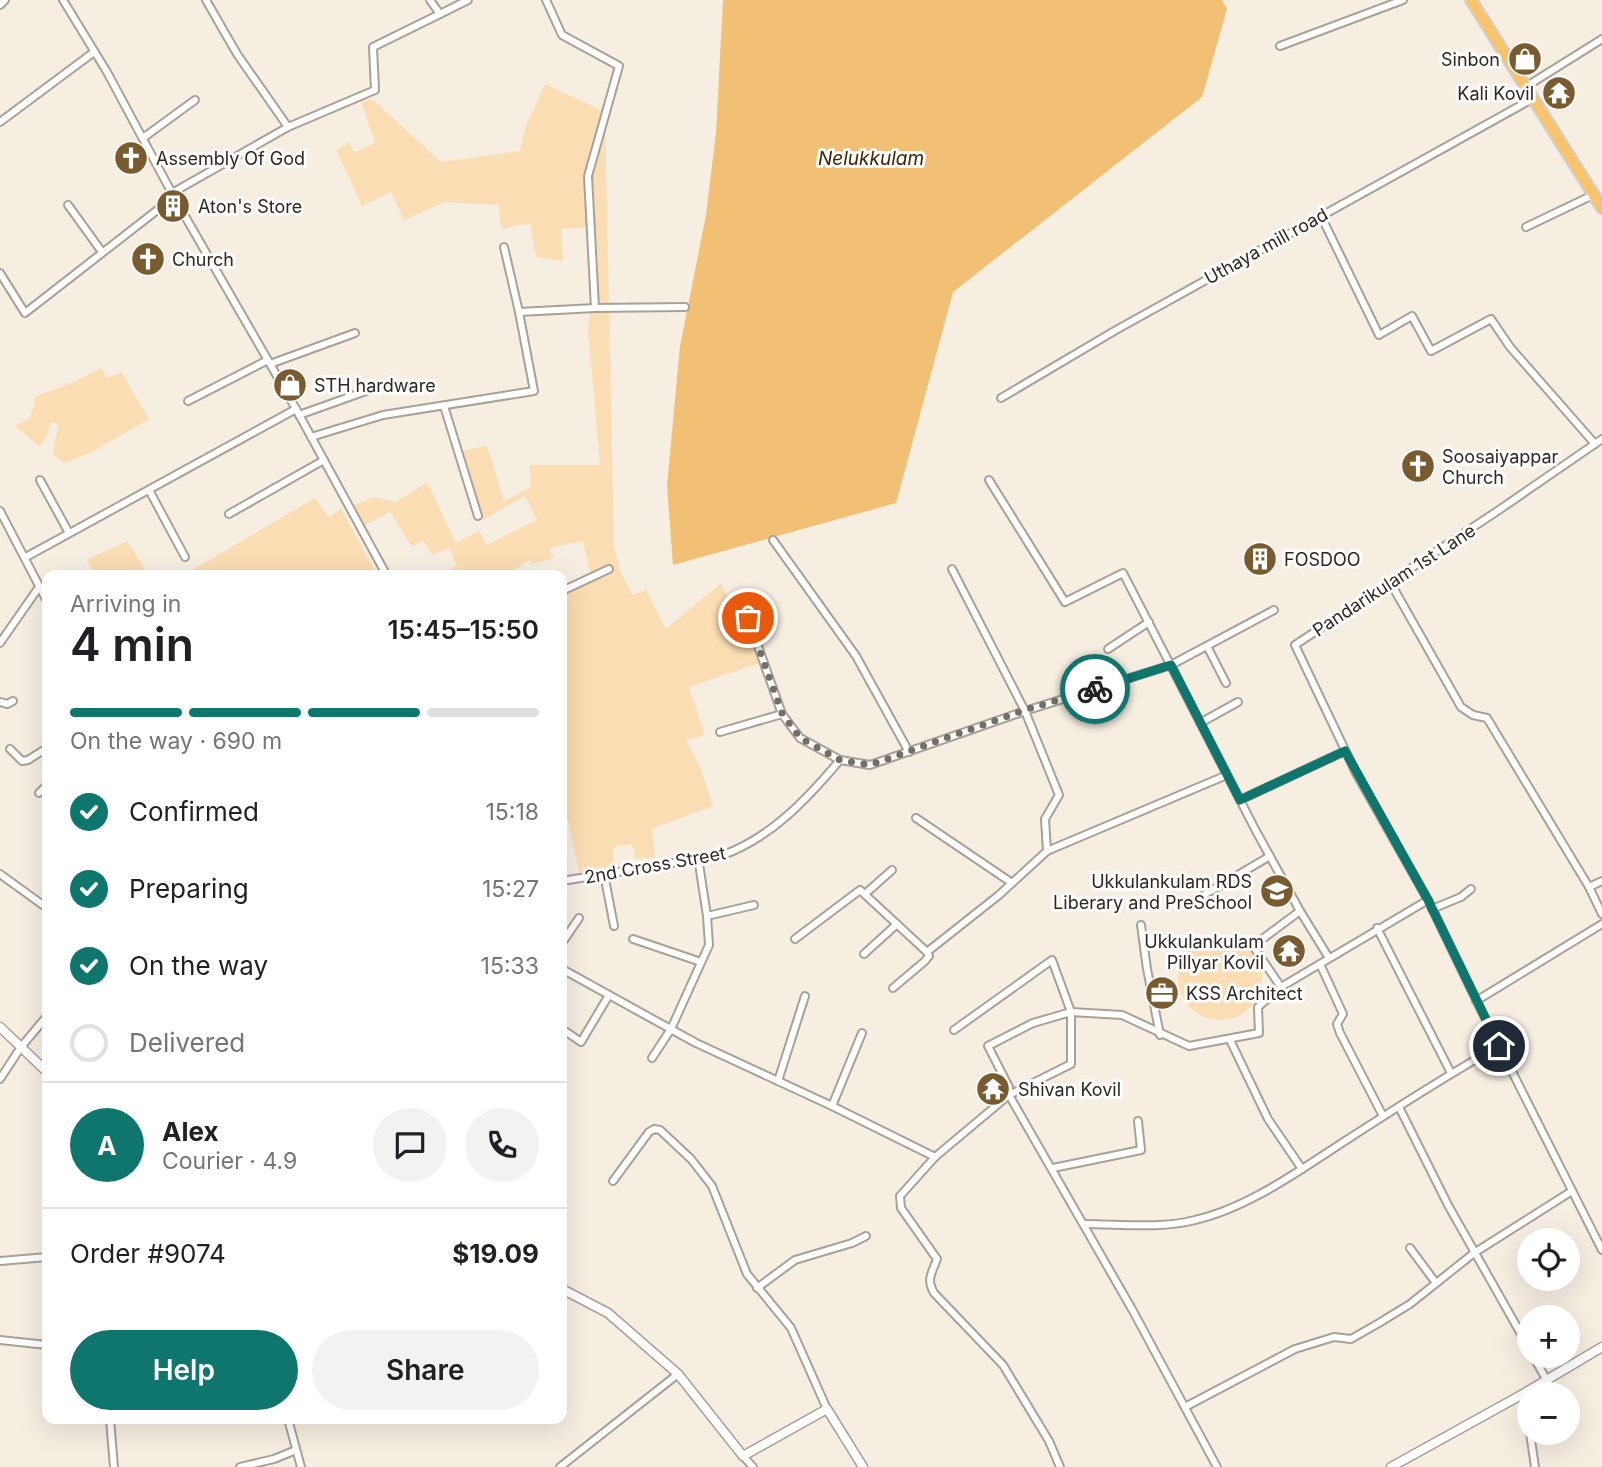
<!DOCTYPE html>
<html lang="en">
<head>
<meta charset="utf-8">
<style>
	body { margin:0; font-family:Inter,sans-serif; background:#f2f2f2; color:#202124; height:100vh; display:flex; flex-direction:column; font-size:26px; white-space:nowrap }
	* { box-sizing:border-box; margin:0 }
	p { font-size:23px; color:#757577 }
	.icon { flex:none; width:38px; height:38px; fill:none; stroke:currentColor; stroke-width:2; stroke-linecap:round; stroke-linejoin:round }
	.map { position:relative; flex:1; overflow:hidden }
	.details { position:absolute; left:42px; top:570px; width:525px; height:854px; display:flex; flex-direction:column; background:#fff; border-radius:14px; box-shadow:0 7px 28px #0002 }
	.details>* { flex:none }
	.tools { position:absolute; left:1517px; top:1228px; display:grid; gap:14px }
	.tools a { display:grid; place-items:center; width:63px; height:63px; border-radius:50%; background:#fff; box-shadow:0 7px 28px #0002; font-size:35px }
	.pin { position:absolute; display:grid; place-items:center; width:60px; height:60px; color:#fff; margin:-30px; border:4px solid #fff; border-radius:50%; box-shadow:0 2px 7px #0007 }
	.courier { position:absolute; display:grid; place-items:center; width:70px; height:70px; margin:-35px; border:5px solid #0f766e; border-radius:50%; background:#fff; color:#222; box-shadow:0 2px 9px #0007 }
	.head em { font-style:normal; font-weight:600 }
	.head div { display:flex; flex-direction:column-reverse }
	.head { display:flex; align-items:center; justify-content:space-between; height:119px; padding:0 28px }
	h1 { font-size:46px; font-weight:600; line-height:52px }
	.bar { display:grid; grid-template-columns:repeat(4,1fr); gap:10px 7px; align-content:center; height:84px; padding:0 28px }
	.bar i { height:9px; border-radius:5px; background:#e0e0e0 }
	.bar .current { background:#0f766e }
	.bar p { grid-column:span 4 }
	.line { display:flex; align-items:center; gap:18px; padding:0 28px; border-top:2px solid #e0e0e0 }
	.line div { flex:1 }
	.round { display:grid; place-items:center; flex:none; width:74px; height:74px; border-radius:37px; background:#f2f2f2 }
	ol { padding:0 28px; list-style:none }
	li { display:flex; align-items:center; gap:21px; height:77px }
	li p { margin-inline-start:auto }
	li .icon { padding:7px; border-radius:50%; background:#0f766e; color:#fff; stroke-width:4 }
	li:last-child { color:#757577 }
	li i { width:38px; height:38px; border:4px solid #e0e0e0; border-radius:50% }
	.action { display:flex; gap:14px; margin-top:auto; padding:14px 28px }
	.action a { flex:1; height:80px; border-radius:42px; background:#0f766e; color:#fff; font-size:28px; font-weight:600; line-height:80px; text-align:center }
	.action a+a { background:#f2f2f2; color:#202124 }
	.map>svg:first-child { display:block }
</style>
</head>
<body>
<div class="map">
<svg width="1602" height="1467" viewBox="0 0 1602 1467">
	<rect width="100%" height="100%" fill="#f7eee2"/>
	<g fill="#faddb3">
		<path d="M545,84L605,112L614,547L621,572L632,595L646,590L666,629L721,583L760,663L689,687L705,735L686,740L700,767L713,806L652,829L655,857L636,859L632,844L613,847L614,866L579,872L566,812L562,813V595L592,580L583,541L549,548L554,558L533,564L529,560L513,571L515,576H447L445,572L457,566L449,548L433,555L423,540L412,547L390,512L365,525L354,505L374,497L396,502L427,482L456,543L479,531L487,545L537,520L525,496L483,520L461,451L487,446L504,501L531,487L529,465H600L588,329L598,261L590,160L585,183L588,227L561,229L563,261L536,257L530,223L501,229L499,205L445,202L404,220L391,192L362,206L336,150L349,143L354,153L375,143L361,102L372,99L441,162L520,151L526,125Z"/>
		<path d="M101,368L107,378L121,372L149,419L92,452L64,463L53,455L58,425L51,422L46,439L39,446L15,426L30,418L36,396L74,382Z"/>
		<path d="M315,498L329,517L341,509L378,576H182Z"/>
		<path d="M127,541L149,576H95L87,560Z"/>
		<circle cx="1220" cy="978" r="42"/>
	</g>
	<path fill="#f1c074" d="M723,0H1222L1227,9L1202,97L953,292L896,503L673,565L667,486L680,346L706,215L716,133Z"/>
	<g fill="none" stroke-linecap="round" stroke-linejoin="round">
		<g stroke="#a8a196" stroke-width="10">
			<g id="minor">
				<path d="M63,0L107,72L174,197L296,409L387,576"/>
				<path d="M206,0L237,54L288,127"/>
				<path d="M546,0L562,35L619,66L588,176L595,308"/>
				<path d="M0,5L5,0"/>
				<path d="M440,14L468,0"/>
				<path d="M1280,46L1403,0"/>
				<path d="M1527,86L1602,39"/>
				<path d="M0,122L94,52"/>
				<path d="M143,138L195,100"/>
				<path d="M172,193L288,127L375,90L373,47L440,14L430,0"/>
				<path d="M68,205L102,252"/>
				<path d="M1321,216L1379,335L1412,316L1431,351L1491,319L1510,347L1595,444"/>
				<path d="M1526,227L1593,195"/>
				<path d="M0,273L25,313L174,197"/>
				<path d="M519,312L595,308L685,307"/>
				<path d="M270,364L355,333"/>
				<path d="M1001,398L1116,330L1534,98"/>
				<path d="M188,401L268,360"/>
				<path d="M444,406L478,516"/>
				<path d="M299,415L380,386"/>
				<path d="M311,437L383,415L534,391L519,312L504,247"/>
				<path d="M1602,439L1496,512L1295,645L1356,773L1428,900L1482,1012L1602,1250"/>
				<path d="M40,480L69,533"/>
				<path d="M989,480L1065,602L1123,573L1256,831L1300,911L1329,958"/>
				<path d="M149,490L185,557"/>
				<path d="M0,511L47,601"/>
				<path d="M229,514L324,460"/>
				<path d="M773,540L856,656L909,752"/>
				<path d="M26,557L296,409"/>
				<path d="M952,569L1025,711L1059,795L1045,819L1047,851L1227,775"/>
				<path d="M1390,582L1461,707L1473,715L1487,718L1589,887"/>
				<path d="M562,591L609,569"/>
				<path d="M748,618L782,714L800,738L840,760L870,765L1025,711L1171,665L1274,610"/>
				<path d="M0,643L39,587"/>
				<path d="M1207,646L1226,683"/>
				<path d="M1108,649L1149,622"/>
				<path d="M0,702L7,704L13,701"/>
				<path d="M1200,723L1238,702"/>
				<path d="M720,732L782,714"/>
				<path d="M10,749L22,761L28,760L47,748"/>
				<path d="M39,793L47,785"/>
				<path d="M1240,800L1345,751"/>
				<path d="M916,818L1012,883"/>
				<path d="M0,874L47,908"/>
				<path d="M604,874L614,926"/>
				<path d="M562,881L723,855C772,837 807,799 840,760"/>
				<path d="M1602,881L1589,887L1602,914"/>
				<path d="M865,894L892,870"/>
				<path d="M1192,902L1270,856"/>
				<path d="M1432,909L1461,897L1471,889"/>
				<path d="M707,916L754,905"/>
				<path d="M1141,925L1147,969L1160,1035"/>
				<path d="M1377,928L1451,1073"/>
				<path d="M633,939L701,962"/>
				<path d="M795,939L860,890L927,952L999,895L1047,851"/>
				<path d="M562,943L579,918"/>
				<path d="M864,954L897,924"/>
				<path d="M1320,964L1343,1014L1337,1024L1340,1033L1383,1116"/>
				<path d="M562,969L696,1043L832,1106L935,1157L1009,1095V1087L988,1046L1033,1023L1071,1012L1052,960L954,1030"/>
				<path d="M1281,987L1253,946L1300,911"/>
				<path d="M893,988L925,961L929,956L927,952"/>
				<path d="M1476,1001L1602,924"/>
				<path d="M565,1031L581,1042L609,995"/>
				<path d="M1230,1040L1268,1119L1302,1169"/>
				<path d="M652,1058L671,1029L709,945L707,916L698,857"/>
				<path d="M0,1079L21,1047L47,1016"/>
				<path d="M778,1081L805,996"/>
				<path d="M832,1106L862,1033"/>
				<path d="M1399,1107L1448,1205L1530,1350"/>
				<path d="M935,1157L900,1196L901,1208L937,1259C932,1273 926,1279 934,1293L1003,1365L1049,1441L1060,1467"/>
				<path d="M1053,1168L1141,1150L1138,1121"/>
				<path d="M613,1181L649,1132L654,1129L660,1130L691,1159L712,1186L747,1274L791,1328L827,1409"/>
				<path d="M1084,1224C1120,1224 1160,1229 1195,1220C1248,1208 1300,1170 1345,1141C1396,1108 1447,1075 1499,1046"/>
				<path d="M1410,1248L1436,1283"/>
				<path d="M0,1261L47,1257"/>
				<path d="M757,1288L795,1260L852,1243L866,1236"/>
				<path d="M0,1340L47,1345"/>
				<path d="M1533,1356L1546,1379"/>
				<path d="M1523,1394L1530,1433"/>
				<path d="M1185,1407L1295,1349L1334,1337L1351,1339L1379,1323L1410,1304L1474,1253L1572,1191"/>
				<path d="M110,1419L114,1467"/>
				<path d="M288,1419L301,1467"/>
				<path d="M1530,1433L1535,1467"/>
				<path d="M743,1456L753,1467"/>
				<path d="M240,1467L274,1459L296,1450"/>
				<path d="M560,1467L678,1374"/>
				<path d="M1217,1467L1133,1311L1009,1095L1071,1064V1012L1122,1015L1189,1046L1259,1033L1258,1007L1281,987L1428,900"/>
			</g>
		</g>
		<g stroke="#a8a196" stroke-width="11">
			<g id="tertiary">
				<path d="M0,1027L47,1072"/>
				<path d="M562,1289L608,1313L678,1374L743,1456L827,1409L863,1467"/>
				<path d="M1391,1467L1523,1394L1602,1347"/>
			</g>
		</g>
		<g stroke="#d1d0cf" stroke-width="14">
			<path id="trunk" d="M1471,0L1602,208"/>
		</g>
		<use href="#minor" stroke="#fff" stroke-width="6"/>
		<use href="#tertiary" stroke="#fff" stroke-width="8"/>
		<use href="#trunk" stroke="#f7c46c" stroke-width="10"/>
	</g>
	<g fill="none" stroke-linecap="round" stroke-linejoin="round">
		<path stroke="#736e66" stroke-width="7" stroke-dasharray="0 12.6" d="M748,618L782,713L800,738L840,760L870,765L1025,710L1095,689"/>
		<path stroke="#0f766e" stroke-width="9" d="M1095,689L1171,665L1240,800L1345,751L1428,900L1499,1046"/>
	</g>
	<defs>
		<g id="shop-disc" transform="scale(1.75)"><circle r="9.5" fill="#785b2f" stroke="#fefcfa"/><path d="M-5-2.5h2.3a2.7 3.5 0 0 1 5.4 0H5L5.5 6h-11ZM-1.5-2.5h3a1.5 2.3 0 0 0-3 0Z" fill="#fff"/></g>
		<g id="temple-disc" transform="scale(1.75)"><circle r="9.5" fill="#785b2f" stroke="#fefcfa"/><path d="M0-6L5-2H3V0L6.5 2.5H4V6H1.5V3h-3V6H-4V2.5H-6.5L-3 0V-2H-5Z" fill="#fff"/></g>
		<g id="church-disc" transform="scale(1.75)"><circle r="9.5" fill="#785b2f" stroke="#fefcfa"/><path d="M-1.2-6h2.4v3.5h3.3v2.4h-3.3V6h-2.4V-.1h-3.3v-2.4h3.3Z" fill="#fff"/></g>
		<g id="building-disc" transform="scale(1.75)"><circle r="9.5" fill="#785b2f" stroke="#fefcfa"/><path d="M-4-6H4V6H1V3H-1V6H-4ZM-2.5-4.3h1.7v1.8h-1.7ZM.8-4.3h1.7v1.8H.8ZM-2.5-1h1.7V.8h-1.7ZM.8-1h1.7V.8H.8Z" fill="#fff"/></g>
		<g id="school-disc" transform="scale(1.75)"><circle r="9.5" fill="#785b2f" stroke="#fefcfa"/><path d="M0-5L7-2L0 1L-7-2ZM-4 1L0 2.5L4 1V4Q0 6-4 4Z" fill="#fff"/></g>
		<g id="office-disc" transform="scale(1.75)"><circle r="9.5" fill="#785b2f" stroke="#fefcfa"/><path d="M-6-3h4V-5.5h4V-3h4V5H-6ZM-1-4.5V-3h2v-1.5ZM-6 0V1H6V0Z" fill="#fff"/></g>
	</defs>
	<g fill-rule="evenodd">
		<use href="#shop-disc" x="1525" y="59"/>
		<use href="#temple-disc" x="1559" y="93"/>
		<use href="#church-disc" x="131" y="158"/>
		<use href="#building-disc" x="173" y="206"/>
		<use href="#church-disc" x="148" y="259"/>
		<use href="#shop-disc" x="290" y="385"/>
		<use href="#church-disc" x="1418" y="466"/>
		<use href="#building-disc" x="1260" y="559"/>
		<use href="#school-disc" x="1277" y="891"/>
		<use href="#temple-disc" x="1289" y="951"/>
		<use href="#office-disc" x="1162" y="993"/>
		<use href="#temple-disc" x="993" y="1089"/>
	</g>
	<g text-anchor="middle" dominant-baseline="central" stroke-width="6" stroke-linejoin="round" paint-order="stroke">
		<g font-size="18" fill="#2c2924" stroke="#fefcfa" text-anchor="start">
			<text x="1500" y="59" text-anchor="end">Sinbon</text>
			<text x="1534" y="93" text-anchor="end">Kali Kovil</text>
			<text x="156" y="158">Assembly Of God</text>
			<text x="198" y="206">Aton's Store</text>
			<text x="172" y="259">Church</text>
			<text x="314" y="385">STH hardware</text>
			<text x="1442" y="456">Soosaiyappar<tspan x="1442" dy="21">Church</tspan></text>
			<text x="1284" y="559">FOSDOO</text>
			<text x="1252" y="881" text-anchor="end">Ukkulankulam RDS<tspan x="1252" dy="21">Liberary and PreSchool</tspan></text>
			<text x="1264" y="941" text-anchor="end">Ukkulankulam<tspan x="1264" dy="21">Pillyar Kovil</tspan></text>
			<text x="1186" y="993">KSS Architect</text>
			<text x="1018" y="1089">Shivan Kovil</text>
		</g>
		<g font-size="18" fill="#2c2924" stroke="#fefcfa">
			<text transform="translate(1266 246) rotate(-29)">Uthaya mill road</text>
			<text transform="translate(1394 580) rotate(-33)">Pandarikulam 1st Lane</text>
			<text transform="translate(655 865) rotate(-10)">2nd Cross Street</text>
		</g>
		<g font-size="19" font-style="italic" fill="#3a2604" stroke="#fefcfa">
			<text x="871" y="158">Nelukkulam</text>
		</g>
	</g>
</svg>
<div class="tools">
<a><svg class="icon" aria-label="locate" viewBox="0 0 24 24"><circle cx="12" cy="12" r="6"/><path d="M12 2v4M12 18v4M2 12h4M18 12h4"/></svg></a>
<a>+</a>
<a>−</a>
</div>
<div class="pin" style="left:748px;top:618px;background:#ea580c"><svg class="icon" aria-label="bag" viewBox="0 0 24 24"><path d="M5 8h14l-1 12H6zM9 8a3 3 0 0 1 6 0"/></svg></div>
<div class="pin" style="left:1499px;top:1046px;background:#1f2937"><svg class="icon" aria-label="home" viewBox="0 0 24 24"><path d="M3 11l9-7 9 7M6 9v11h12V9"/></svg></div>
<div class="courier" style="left:1095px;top:689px"><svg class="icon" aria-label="bike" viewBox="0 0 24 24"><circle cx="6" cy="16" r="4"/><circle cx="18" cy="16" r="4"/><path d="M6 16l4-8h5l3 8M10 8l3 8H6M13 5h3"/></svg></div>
<section class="details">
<div class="head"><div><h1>4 min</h1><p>Arriving in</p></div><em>15:45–15:50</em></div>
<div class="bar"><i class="current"></i><i class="current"></i><i class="current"></i><i></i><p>On the way · 690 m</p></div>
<ol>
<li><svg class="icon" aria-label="check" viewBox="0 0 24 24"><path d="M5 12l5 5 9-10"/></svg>Confirmed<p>15:18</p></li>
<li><svg class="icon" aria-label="check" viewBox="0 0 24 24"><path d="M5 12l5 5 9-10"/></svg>Preparing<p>15:27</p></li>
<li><svg class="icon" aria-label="check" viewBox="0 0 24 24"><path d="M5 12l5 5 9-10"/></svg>On the way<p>15:33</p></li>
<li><i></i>Delivered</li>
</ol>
<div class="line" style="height:126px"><b class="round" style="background:#0f766e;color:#fff">A</b><div><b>Alex</b><p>Courier · 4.9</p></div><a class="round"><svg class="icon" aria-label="chat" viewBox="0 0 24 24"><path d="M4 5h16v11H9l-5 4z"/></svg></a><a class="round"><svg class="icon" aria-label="phone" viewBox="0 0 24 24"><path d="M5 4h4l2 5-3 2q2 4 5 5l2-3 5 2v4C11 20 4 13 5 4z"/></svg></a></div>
<div class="line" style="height:91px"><div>Order #9074</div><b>$19.09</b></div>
<div class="action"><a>Help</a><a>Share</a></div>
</section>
</div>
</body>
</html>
